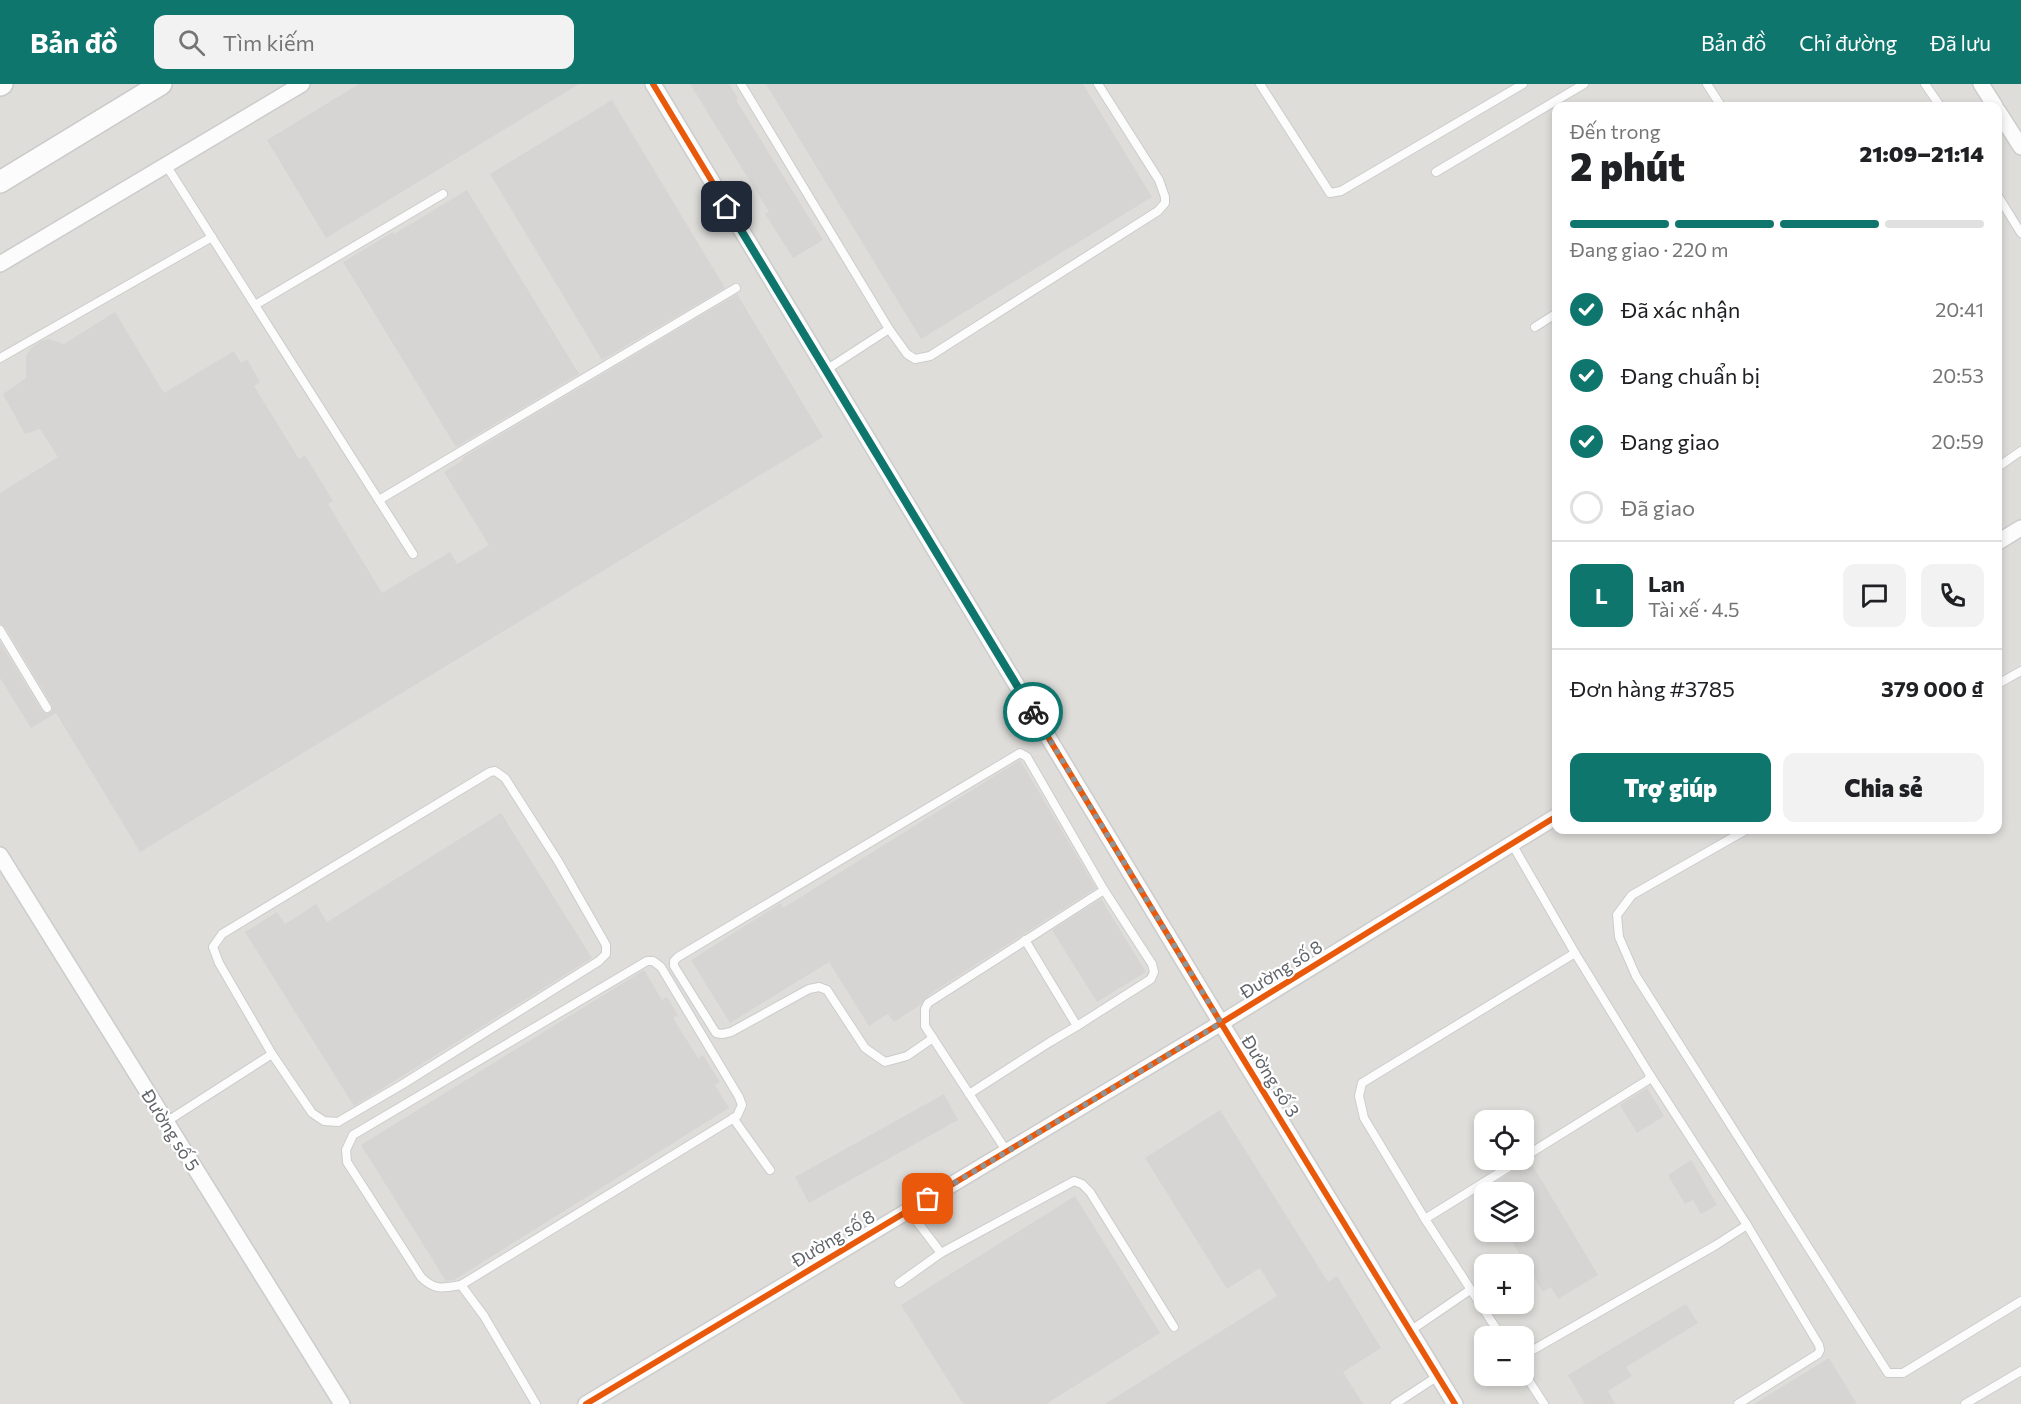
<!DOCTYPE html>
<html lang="vi">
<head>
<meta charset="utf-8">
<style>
	body { margin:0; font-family:Commissioner,sans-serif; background:#f2f2f2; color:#202124; height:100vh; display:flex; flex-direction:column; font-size:22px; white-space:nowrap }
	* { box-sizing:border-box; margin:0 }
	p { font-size:20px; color:#757577 }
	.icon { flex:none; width:33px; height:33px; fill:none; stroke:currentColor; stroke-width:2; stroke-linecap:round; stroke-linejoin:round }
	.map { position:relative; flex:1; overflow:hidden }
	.panel { position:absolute; left:1552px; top:18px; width:450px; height:732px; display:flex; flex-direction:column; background:#fff; border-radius:12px; box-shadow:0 3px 9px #0003 }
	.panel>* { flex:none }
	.tools { position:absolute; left:1474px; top:1026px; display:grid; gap:12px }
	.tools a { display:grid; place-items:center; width:60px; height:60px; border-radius:12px; background:#fff; box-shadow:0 3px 9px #0003; font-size:30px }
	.pin { position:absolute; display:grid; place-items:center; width:51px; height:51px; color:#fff; margin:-26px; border-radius:12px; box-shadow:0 3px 9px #0006 }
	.courier { position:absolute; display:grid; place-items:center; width:60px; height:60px; margin:-30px; border:4px solid #0f766e; border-radius:50%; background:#fff; color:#222; box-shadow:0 2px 8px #0007 }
	.headline em { font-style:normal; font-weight:800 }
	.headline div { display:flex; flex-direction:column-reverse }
	.headline { display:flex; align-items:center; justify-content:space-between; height:102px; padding:0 18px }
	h1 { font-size:39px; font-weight:800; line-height:45px }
	.bar { display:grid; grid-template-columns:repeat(4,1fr); gap:9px 6px; align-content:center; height:72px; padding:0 18px }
	.bar i { height:8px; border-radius:4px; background:#e0e0e0 }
	.bar .on { background:#0f766e }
	.bar p { grid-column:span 4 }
	.line { display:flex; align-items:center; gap:15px; padding:0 18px; border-top:2px solid #e0e0e0 }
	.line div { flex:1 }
	.round { display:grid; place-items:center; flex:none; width:63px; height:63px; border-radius:12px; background:#f2f2f2 }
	ol { padding:0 18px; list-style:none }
	li { display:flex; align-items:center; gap:18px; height:66px }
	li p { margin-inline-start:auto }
	li .icon { padding:6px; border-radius:50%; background:#0f766e; color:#fff; stroke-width:4 }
	li:last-child { color:#757577 }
	li i { width:33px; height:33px; border:3px solid #e0e0e0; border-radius:50% }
	.action { display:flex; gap:12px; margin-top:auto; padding:12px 18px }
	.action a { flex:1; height:69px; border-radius:12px; background:#0f766e; color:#fff; font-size:24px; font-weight:800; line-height:69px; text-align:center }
	.action a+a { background:#f2f2f2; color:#202124 }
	header { display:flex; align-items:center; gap:36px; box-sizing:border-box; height:84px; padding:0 30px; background:#0f766e; color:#fff }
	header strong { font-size:28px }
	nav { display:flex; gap:33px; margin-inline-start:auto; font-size:21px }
	.search { width:420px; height:54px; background:#f2f2f2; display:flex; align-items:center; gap:15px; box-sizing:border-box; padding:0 21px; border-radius:12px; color:#757577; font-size:22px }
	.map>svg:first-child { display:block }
</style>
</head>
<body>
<header>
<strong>Bản đồ</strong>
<div class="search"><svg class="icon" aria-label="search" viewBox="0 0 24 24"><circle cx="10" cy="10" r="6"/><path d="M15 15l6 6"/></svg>Tìm kiếm</div>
<nav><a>Bản đồ</a><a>Chỉ đường</a><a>Đã lưu</a></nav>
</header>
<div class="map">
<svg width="2021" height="1320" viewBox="0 0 2021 1320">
	<rect width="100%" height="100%" fill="#efeeea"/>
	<path fill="#dfddda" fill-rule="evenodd" d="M0,0H2021V1320H0ZM1557,22H1998V746H1557ZM1485,1036H1524V1076H1485ZM1485,1108H1524V1148H1485ZM1485,1180H1524V1220H1485ZM1485,1252H1524V1292H1485Z"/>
	<g fill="#d6d5d3">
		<path d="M359,0H579L326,154L267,56Z"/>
		<path d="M690,0H729L738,14L736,16L823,156L793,174L765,130L769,128Z"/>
		<path d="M766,0H1083L1152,113L921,255Z"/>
		<path d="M612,16L725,204L602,276L490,90Z"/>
		<path d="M467,106L579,290L456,363L343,178L393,148L394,150Z"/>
		<path d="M737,210L823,353L140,768L56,629L31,644L0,594V558L42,627L47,630L52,627V621L5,543L0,540V409L58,373L40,345L25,350L3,310L26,294V272L31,264L43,256L49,255L64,260L115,228L164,309L234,267L241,279L247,275L260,298L254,302L299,375L305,371L333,417L328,420L382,509L450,468L457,480L489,461L444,388L463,376L462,374Z"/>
		<path d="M1020,676L1096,804L930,910L920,921L894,938L888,930L869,942L829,878L730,939L691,876L781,819L783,824Z"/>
		<path d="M501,729L592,874L354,1022L245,848L277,828L285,840L316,820L327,838Z"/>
		<path d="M1101,815L1146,888L1097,918L1052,846Z"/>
		<path d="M644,886L662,916L667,913L678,931L673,934L698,974L703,971L720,998L715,1001L729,1024L454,1196L446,1197L361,1061Z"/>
		<path d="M1647,1004L1664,1032L1637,1049L1620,1021Z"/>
		<path d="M944,1010L958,1036L809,1119L795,1093Z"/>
		<path d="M1220,1026L1328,1198L1337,1192L1381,1264L1343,1288L1363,1320H1105L1277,1212L1260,1184L1227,1205L1145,1074Z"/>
		<path d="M1691,1076L1717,1121L1701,1130L1693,1116L1685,1120L1668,1091Z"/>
		<path d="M1530,1077L1598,1191L1558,1215L1551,1203L1543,1208L1506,1148H1524V1108H1479Z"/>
		<path d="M1075,1112L1160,1249L1046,1320H963L901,1221Z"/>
		<path d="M1686,1220L1698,1239L1626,1283L1632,1292L1608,1307L1615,1320H1585L1568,1291Z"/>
		<path d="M1829,1274L1857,1320H1754Z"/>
	</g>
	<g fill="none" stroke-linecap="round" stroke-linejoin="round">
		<g stroke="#cbcccc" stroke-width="10">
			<g id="service">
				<path d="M741,0L889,245L907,270L915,275L930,272L1158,127L1165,119V113L1159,96L1098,0"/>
				<path d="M1260,0L1330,109L1341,107L1523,0"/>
				<path d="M1707,0L1721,22"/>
				<path d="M1925,0L1940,22"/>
				<path d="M166,81L413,470"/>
				<path d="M1436,88L1584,0"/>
				<path d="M1998,112L2021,149"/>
				<path d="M255,221L443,110"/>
				<path d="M1535,243L1557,229"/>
				<path d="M0,274L212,153"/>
				<path d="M826,286L889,245"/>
				<path d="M1998,383L2021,367"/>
				<path d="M379,416L736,204"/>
				<path d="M0,546L47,624"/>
				<path d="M1998,600L2021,587"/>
				<path d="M1746,746L1632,811L1617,831L1619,853L1636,892L1888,1289H1903L2021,1217"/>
				<path d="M1512,760L1575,869L1650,991L1648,996L1524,1073"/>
				<path d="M933,954L907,972L885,978L865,964L827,906L819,903L809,905L731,948L722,950L716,949L674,882V877L678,873L1020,669L1027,673L1104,806L1152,880L1154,888L1151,895L1077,942"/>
				<path d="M1650,991L1747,1141"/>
				<path d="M969,1010L1050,958L1077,942L1025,856"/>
				<path d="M733,1034L770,1086"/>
				<path d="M166,1038L272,970L219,879L213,863L222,850L490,688L495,687L505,694L558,777L606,861V870L599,877L403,1000L338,1038L324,1037L312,1029L272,970"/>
				<path d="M1007,1068L925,942V925L928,919L1104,806"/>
				<path d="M909,1127L941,1169"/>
				<path d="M1425,1135L1520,1076"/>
				<path d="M899,1199L941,1169L1074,1097L1082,1100L1090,1108L1174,1243"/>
				<path d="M461,1201L737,1032L742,1021L739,1013L661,883L653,877H647L353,1051L346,1066L347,1078L421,1193C435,1207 443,1204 461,1201L484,1232L536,1320"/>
				<path d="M1410,1247L1470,1206"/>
				<path d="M1501,1252L1425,1135L1364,1034L1359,1012L1362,999L1575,869"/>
				<path d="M1524,1271L1716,1161L1747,1141L1819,1261L1820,1266L1818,1270L1738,1320"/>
				<path d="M1524,1289L1544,1320"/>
				<path d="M1395,1320L1438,1292"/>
				<path d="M1965,1320L2021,1287"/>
			</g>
		</g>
		<g stroke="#cbcccc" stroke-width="18">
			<g id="minor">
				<path d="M653,0L1221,939L1455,1320"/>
				<path d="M1981,0L1995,22"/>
				<path d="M1998,27L2021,63"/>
				<path d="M0,180L302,0"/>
				<path d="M1998,458L2021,444"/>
				<path d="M0,771L342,1320"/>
				<path d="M586,1320L1221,939L1557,732"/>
			</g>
		</g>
		<g stroke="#cacacb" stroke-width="24">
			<g id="secondary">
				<path d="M0,1L2,0"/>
				<path d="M0,98L161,0"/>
			</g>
		</g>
		<use href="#service" stroke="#fdfcfc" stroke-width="8"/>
		<use href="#minor" stroke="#fdfcfc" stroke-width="15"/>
		<use href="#secondary" stroke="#fdfcfc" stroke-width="21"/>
		<g stroke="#fff" stroke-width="10">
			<g id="cycleway">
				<path d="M653,0L1221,939L1455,1320"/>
				<path d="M586,1320L1221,939L1557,732"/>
			</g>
		</g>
		<use href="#cycleway" stroke="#e8590c" stroke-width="6"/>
	</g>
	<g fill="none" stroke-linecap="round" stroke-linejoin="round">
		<path stroke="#919496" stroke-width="6" stroke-dasharray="0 10.8" d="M928,1115L1221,939L1033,628"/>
		<path stroke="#0f766e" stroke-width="8" d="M727,123L1033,628"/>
	</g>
	<g text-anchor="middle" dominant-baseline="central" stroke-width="4.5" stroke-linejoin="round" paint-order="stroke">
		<g font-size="18" fill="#5f6368" stroke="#fff">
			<text transform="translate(1281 885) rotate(-32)">Đường số 8</text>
			<text transform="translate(1271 992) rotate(58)">Đường số 3</text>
			<text transform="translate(171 1046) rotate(58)">Đường số 5</text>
			<text transform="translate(833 1154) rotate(-31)">Đường số 8</text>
		</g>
	</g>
</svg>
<div class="tools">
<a><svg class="icon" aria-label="locate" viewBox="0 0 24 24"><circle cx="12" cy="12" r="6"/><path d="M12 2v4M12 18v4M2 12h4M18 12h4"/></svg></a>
<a><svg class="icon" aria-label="layers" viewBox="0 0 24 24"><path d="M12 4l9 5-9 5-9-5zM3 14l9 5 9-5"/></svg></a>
<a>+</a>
<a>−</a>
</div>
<div class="pin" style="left:928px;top:1115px;background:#ea580c"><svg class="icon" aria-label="bag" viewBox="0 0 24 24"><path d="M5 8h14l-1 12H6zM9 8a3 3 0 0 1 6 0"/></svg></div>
<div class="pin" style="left:727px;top:123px;background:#1f2937"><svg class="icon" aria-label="home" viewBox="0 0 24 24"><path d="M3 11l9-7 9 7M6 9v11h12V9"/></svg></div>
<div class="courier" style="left:1033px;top:628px"><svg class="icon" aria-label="bike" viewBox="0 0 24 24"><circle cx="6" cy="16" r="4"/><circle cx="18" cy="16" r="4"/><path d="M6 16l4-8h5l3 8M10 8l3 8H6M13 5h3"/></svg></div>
<section class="panel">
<div class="headline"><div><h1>2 phút</h1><p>Đến trong</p></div><em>21:09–21:14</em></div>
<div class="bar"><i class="on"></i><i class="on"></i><i class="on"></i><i></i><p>Đang giao · 220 m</p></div>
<ol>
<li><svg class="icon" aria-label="check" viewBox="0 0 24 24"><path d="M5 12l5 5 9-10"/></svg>Đã xác nhận<p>20:41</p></li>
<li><svg class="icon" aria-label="check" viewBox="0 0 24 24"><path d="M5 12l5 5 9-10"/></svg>Đang chuẩn bị<p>20:53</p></li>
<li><svg class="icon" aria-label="check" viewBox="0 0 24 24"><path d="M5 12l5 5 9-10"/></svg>Đang giao<p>20:59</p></li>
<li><i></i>Đã giao</li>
</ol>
<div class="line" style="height:108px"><b class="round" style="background:#0f766e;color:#fff">L</b><div><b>Lan</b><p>Tài xế · 4.5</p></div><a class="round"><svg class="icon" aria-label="chat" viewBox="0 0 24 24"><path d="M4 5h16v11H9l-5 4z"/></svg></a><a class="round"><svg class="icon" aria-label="phone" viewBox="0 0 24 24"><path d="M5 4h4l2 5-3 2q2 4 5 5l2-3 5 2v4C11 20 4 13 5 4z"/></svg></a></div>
<div class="line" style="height:78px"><div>Đơn hàng #3785</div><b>379 000 ₫</b></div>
<div class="action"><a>Trợ giúp</a><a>Chia sẻ</a></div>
</section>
</div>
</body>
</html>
